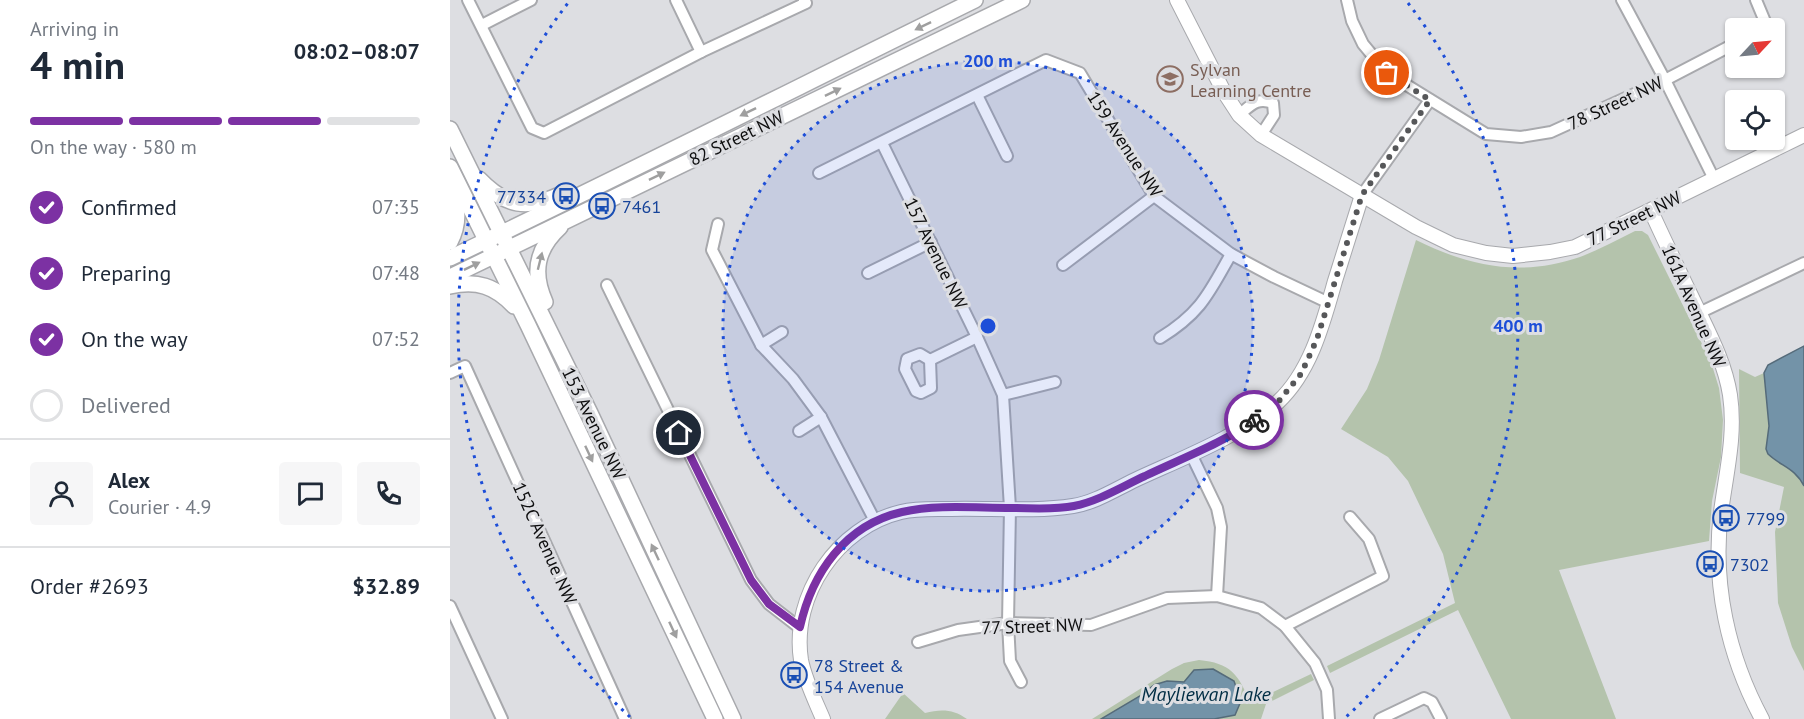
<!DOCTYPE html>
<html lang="en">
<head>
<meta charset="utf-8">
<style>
	body { margin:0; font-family:"PT Sans",sans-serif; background:#f6f6f7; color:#1f2937; height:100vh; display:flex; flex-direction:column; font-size:22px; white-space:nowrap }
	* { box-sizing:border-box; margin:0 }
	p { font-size:20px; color:#747a83 }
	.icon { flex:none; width:33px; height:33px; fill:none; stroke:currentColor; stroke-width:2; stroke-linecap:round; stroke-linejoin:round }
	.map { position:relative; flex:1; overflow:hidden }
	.panel { display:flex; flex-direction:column; background:#fff; width:450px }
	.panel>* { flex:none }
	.needle { width:39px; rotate:64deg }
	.tools { position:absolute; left:1275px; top:18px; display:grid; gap:12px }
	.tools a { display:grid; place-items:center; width:60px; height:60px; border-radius:6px; background:#fff; box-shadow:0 2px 4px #0004; font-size:30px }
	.pin { position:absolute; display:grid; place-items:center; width:51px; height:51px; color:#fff; margin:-26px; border:3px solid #fff; border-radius:50%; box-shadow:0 2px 6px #0007 }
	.courier { position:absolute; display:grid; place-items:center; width:60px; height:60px; margin:-30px; border:4px solid #7c31a3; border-radius:50%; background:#fff; color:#222; box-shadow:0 2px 8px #0007 }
	.head em { font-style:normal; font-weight:600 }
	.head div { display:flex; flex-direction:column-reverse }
	.head { display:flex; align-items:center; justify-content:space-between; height:102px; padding:0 30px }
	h1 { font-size:39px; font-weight:600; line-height:45px }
	.bar { display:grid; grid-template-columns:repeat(4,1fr); gap:9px 6px; align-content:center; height:72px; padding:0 30px }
	.bar i { height:8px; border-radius:4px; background:#e0e1e3 }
	.bar .on { background:#7c31a3 }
	.bar p { grid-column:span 4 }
	.line { display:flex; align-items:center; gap:15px; padding:0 30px; border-top:2px solid #e0e1e3 }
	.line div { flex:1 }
	.round { display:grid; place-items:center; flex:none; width:63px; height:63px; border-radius:6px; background:#f6f6f7 }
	ol { padding:0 30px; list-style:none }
	li { display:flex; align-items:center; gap:18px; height:66px }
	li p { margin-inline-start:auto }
	li .icon { padding:6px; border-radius:50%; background:#7c31a3; color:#fff; stroke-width:4 }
	li:last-child { color:#747a83 }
	li i { width:33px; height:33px; border:3px solid #e0e1e3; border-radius:50% }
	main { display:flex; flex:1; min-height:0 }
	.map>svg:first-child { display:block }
</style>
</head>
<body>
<main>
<section class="panel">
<div class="head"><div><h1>4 min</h1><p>Arriving in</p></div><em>08:02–08:07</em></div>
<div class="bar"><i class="on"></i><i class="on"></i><i class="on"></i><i></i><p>On the way · 580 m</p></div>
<ol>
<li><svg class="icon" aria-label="check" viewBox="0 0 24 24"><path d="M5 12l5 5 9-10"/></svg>Confirmed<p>07:35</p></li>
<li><svg class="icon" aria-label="check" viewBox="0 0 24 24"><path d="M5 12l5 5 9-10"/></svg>Preparing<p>07:48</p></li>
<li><svg class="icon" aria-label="check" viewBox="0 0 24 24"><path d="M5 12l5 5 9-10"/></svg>On the way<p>07:52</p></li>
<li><i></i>Delivered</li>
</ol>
<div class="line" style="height:108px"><a class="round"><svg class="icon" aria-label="person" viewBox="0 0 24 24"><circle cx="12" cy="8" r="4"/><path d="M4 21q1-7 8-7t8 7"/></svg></a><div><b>Alex</b><p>Courier · 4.9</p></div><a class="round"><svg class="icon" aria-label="chat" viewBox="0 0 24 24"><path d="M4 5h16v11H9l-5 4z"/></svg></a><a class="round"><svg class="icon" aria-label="phone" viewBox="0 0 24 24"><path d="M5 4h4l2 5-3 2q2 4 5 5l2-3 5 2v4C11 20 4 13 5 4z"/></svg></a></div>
<div class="line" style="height:78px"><div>Order #2693</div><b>$32.89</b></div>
</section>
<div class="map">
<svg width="1354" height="719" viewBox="0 0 1354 719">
	<rect width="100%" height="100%" fill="#dddee2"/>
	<g fill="#b4c3ac">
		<path d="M1185,231H1192L1198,235L1261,362L1269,388L1273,420L1271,457L1262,501L1259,541L1109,570L1166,719H1061L1008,610L880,673L877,666L1005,603L993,554L958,481L938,457L891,429L917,389L929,360L966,240C1020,267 1072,277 1130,257C1149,250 1167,240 1185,231Z"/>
		<path d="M1289,369L1305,377L1314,373L1331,440L1354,470V671L1342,647L1328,603L1325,532L1334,487L1290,473Z"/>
		<path d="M749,660C780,663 789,674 800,703L861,674L864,680L816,704L811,719H642L722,669L734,663Z"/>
		<path d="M453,693L475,713C491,709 503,709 517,719H435Z"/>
	</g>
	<g fill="#7393a8" stroke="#556b7a" stroke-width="1.5">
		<path d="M1354,346V486C1345,468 1332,467 1318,454L1316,449L1319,426L1314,373L1318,365Z"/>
		<path d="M763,669L784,681L791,701L785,715L764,719H651L690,696L704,685L717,681L734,682L744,670Z"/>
	</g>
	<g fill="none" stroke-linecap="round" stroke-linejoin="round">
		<g stroke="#a8a9ad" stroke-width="14">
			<g id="minor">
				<path d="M18,0L82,128L94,133L251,52L356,3L354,0"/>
				<path d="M226,0L251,52"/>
				<path d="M897,0L902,21L913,44L937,73L1036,134L1071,137L1101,132L1215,80L1286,43"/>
				<path d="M1172,0L1215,80L1264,179"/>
				<path d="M1306,0L1316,24L1309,28"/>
				<path d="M32,25L81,0"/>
				<path d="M527,95L557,156"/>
				<path d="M789,115C801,105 807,97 823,103L824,115L811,135"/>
				<path d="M432,143L527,337L553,395L560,508L558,623L560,661L571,682"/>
				<path d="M369,173L596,60L630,73L704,196L781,254L824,277L879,303"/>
				<path d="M912,195L980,100"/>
				<path d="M268,224L262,250L311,345L343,379L371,417L425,521"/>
				<path d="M613,265L704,196"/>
				<path d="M418,273L481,242"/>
				<path d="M157,285L301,580L319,604L350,628"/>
				<path d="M1249,313L1354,263"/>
				<path d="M710,338C751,313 759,293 781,254"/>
				<path d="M311,345L332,332"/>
				<path d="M470,354L480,360L481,388L471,393L466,391L455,369L457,359Z"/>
				<path d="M480,360L527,337"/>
				<path d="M0,373L15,366L175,719"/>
				<path d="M553,395L605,382"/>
				<path d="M349,431L371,417"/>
				<path d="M741,454L767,508L771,527L767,596"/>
				<path d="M0,606L52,719"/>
				<path d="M835,626L933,576L919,539L900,517"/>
				<path d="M468,642L508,630L558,623L641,625L717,598L767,596L811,608L835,626L865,663L877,690L879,719"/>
				<path d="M930,719L974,698L982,702L991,719"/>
			</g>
		</g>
		<g stroke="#a8a9ad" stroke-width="16">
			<g id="tertiary">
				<path d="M727,0L774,92L789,115L811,135L966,227L1003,245L1036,253L1063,256L1100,252L1125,247L1354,135"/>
				<path d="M1201,211C1216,244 1232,277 1248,310C1261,337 1275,364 1280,395C1286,435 1276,473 1271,512C1262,583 1278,656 1312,719"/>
				<path d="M373,719C365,700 355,680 351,660C341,595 388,527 451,512C467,508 484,509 501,509C540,508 584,512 623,506C644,503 666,489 685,480C730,459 791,436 828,402C861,371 873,323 885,281C894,252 903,223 912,195"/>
			</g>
		</g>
		<g stroke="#a8a9ad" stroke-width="18">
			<g id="secondary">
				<path d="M0,129L140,413L283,719"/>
				<path d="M0,167L78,325L265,719"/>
				<path d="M29,179C56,207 77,210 112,194"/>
				<path d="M0,184C7,206 11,221 0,242"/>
				<path d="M0,258C176,174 350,86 525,0"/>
				<path d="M0,277L572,0"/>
				<path d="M0,286C27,280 45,286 64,306"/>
				<path d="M95,302C82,273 86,249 110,227"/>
			</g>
		</g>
		<use href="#minor" stroke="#fff" stroke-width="10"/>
		<use href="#tertiary" stroke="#fff" stroke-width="14"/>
		<use href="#secondary" stroke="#fff" stroke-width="15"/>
	</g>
	<defs><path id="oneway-solid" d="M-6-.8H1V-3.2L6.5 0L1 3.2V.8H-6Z" transform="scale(1.5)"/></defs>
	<g fill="#9f9f9f">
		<use href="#oneway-solid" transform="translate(473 26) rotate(154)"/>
		<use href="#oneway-solid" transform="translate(383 92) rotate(-26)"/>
		<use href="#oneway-solid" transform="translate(298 112) rotate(154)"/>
		<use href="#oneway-solid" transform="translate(207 176) rotate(-26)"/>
		<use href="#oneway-solid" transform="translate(90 261) rotate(-76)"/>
		<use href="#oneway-solid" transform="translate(22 266) rotate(-26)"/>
		<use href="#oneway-solid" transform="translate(139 454) rotate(65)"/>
		<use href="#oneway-solid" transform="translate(205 552) rotate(-115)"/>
		<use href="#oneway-solid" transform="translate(223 630) rotate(65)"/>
	</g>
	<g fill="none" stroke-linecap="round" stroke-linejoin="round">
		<path stroke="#565759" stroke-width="6" stroke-dasharray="0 10.8" d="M804,420L828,402L851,374L867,339L912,195L980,100L937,73"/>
		<path stroke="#7c31a3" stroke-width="8" d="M229,433L301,580L319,604L350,627C362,573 395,525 452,512C487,504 526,508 561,508C582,508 604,510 624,506C649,501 673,486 695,476C728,460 776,442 804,420"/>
	</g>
	<circle cx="538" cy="326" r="265" fill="#1d4ed8" fill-opacity=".12"/>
	<g fill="none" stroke="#1d4ed8" stroke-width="3" stroke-dasharray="3 6">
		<circle cx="538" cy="326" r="265"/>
		<path d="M180 717A530 530 0 0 1 118 3M958 3A530 530 0 0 1 896 717"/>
	</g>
	<defs>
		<g id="school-ring" transform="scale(1.35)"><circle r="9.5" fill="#dddee2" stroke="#8d6e63" stroke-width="1.5"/><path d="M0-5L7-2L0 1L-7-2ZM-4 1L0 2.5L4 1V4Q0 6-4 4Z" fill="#8d6e63"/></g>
		<g id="bus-ring" transform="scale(1.35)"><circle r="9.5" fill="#dddee2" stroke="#1a4fb4" stroke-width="1.5"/><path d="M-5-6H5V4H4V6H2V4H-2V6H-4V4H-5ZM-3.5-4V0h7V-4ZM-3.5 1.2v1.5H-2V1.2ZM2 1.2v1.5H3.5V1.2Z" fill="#1a4fb4"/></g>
	</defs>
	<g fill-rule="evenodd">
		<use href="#school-ring" x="720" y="79"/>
		<use href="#bus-ring" x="116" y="196"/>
		<use href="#bus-ring" x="152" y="206"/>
		<use href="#bus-ring" x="1276" y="518"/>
		<use href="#bus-ring" x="1260" y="564"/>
		<use href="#bus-ring" x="344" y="675"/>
	</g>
	<g text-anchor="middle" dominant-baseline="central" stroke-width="6" stroke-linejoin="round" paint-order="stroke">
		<g font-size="18" fill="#785e54" stroke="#dddee2" text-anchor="start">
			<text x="740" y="69">Sylvan<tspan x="740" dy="21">Learning Centre</tspan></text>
		</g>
		<g font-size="18" fill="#0e0e0f" stroke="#dddee2">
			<text transform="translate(1165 103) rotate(-25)">78 Street NW</text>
			<text transform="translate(286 138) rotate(-26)">82 Street NW</text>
			<text transform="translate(675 144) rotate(57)">159 Avenue NW</text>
			<text transform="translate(1184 218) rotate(-26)">77 Street NW</text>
			<text transform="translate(486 253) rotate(64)">157 Avenue NW</text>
			<text transform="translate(1244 306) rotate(66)">161A Avenue NW</text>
			<text transform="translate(144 423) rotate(64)">153 Avenue NW</text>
			<text transform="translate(95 543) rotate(66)">152C Avenue NW</text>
			<text transform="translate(582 626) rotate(-2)">77 Street NW</text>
		</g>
		<g font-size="18" fill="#164399" stroke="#dddee2" text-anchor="start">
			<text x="96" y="196" text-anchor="end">77334</text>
			<text x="172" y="206">7461</text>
			<text x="1296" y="518">7799</text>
			<text x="1280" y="564">7302</text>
			<text x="364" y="665">78 Street &amp;<tspan x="364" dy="21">154 Avenue</tspan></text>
		</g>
		<g font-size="20" font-style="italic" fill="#002d44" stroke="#dddee2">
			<text x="756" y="694">Mayliewan Lake</text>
		</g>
	</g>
	<circle cx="538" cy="326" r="9" fill="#1d4ed8" stroke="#dddee2" stroke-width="3"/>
	<g font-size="18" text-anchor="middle" font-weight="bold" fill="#1d4ed8" stroke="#dddee2" stroke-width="6" stroke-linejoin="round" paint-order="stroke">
		<text x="538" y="67">200 m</text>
		<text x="1068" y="332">400 m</text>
	</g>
</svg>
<div class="tools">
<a><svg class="needle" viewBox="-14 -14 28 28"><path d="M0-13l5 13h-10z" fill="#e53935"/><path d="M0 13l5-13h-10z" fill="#747a83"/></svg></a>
<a><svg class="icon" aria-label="locate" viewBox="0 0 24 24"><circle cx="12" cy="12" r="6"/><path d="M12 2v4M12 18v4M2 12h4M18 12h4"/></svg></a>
</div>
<div class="pin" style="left:937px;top:73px;background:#ea580c"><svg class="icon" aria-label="bag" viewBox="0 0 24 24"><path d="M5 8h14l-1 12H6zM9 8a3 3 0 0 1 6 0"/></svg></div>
<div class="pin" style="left:229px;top:433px;background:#1f2937"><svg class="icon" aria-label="home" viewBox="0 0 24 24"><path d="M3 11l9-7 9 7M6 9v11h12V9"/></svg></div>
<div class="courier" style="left:804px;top:420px"><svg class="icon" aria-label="bike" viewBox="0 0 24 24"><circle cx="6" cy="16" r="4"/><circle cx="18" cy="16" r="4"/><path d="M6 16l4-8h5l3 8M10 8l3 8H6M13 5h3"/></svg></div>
</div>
</main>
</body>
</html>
